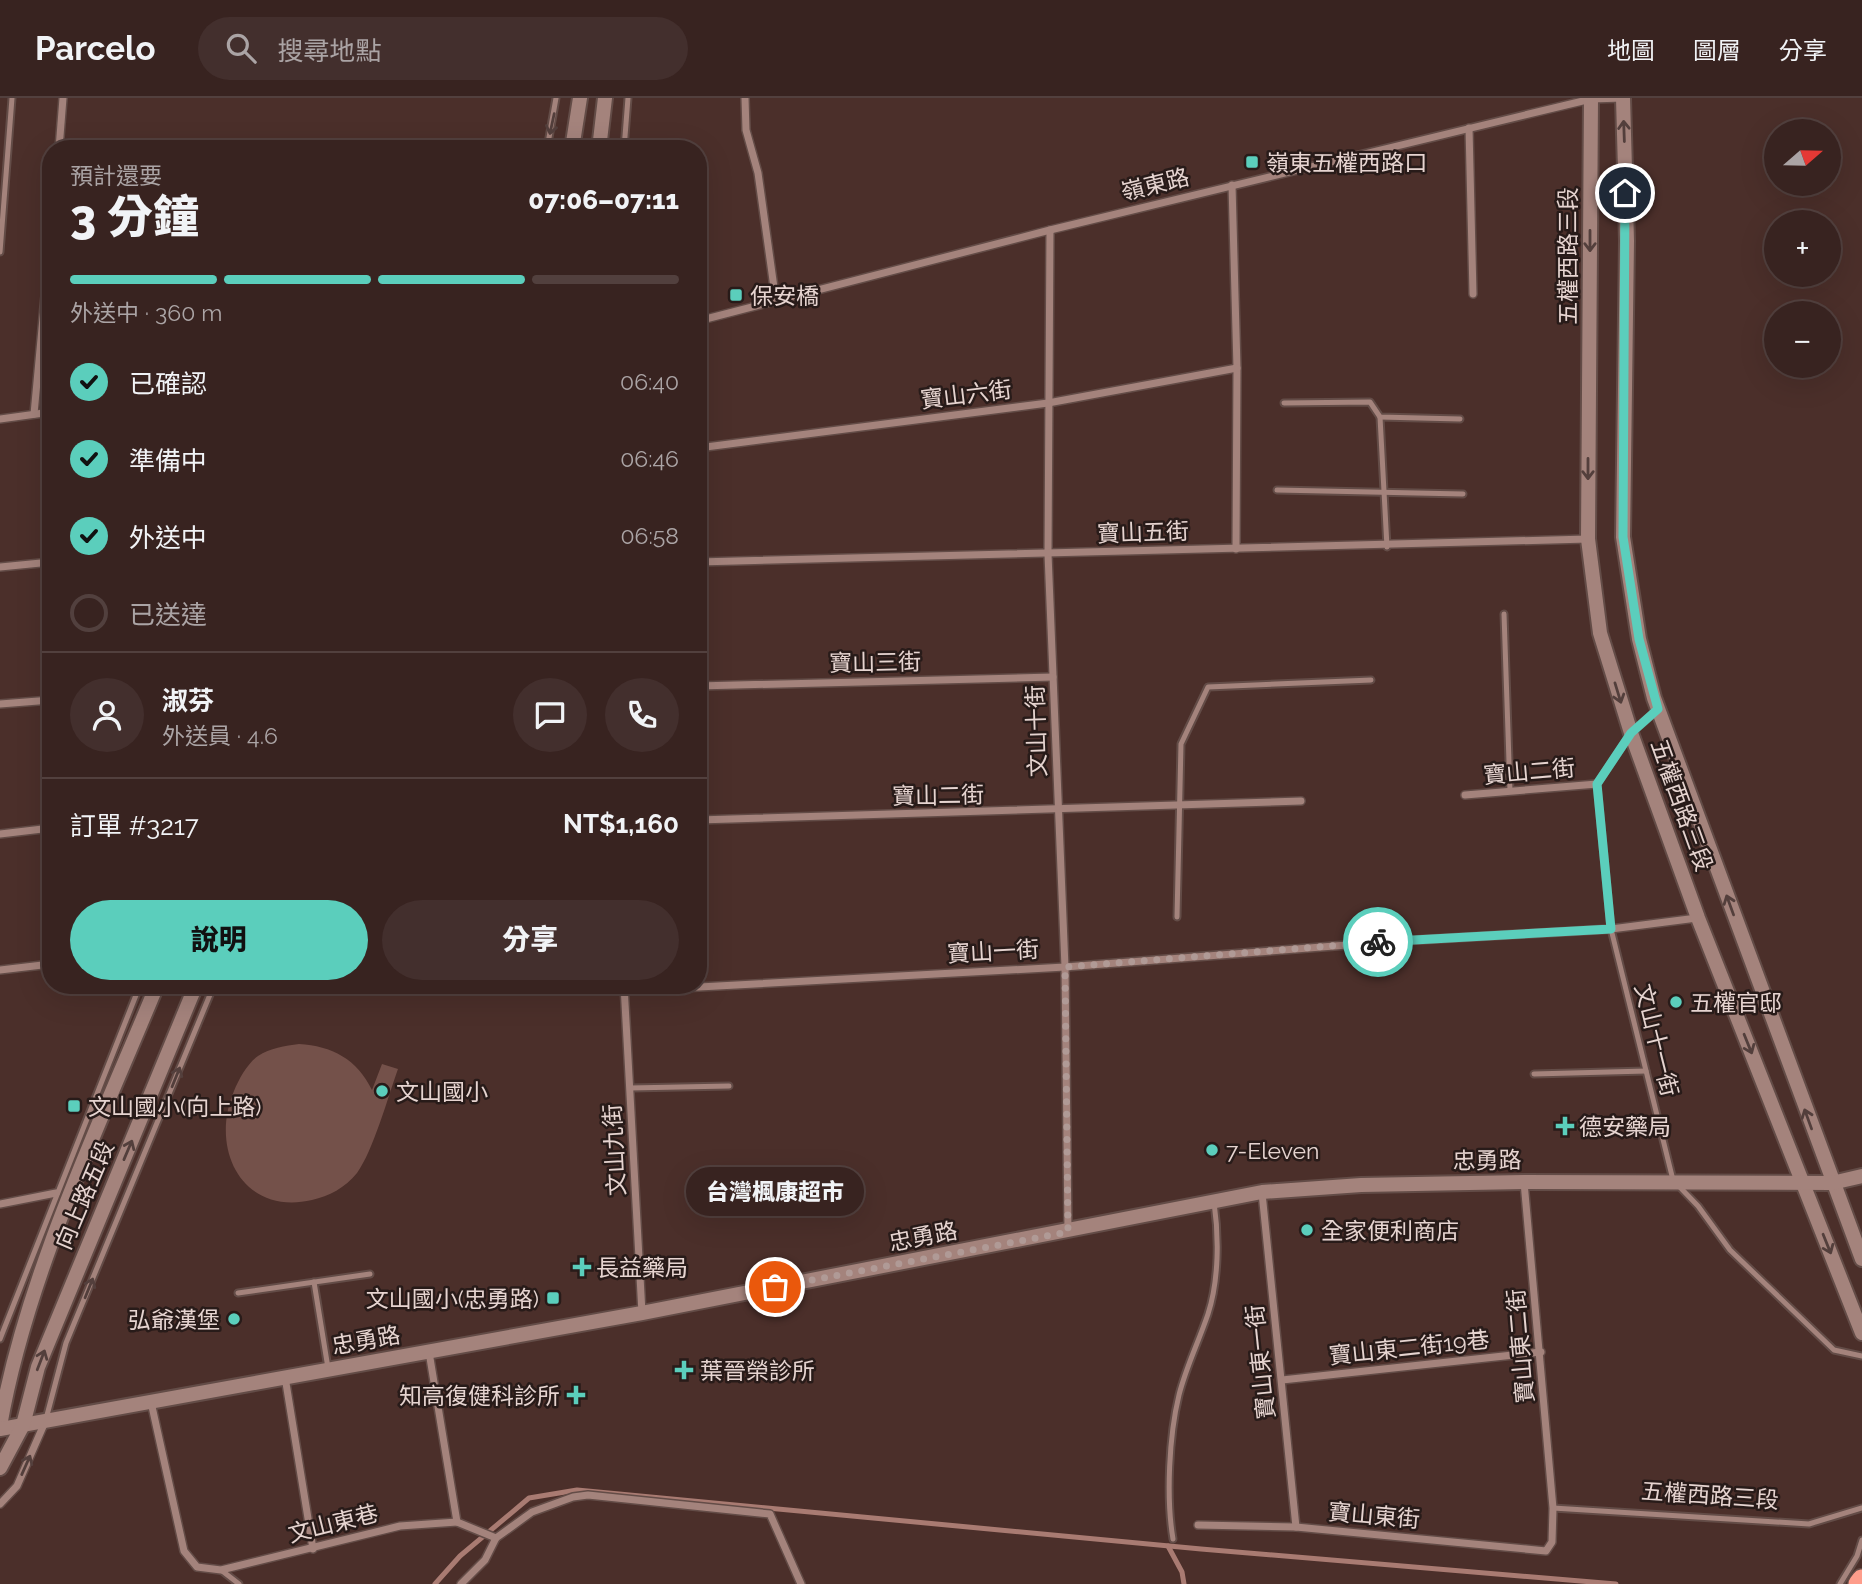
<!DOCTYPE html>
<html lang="zh-TW">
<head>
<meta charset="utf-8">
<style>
	body { margin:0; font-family:Raleway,"Noto Sans TC",sans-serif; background:#432f2d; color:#f1f3f6; height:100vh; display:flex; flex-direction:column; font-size:26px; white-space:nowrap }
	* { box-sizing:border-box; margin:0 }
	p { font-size:23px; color:#aba4a5 }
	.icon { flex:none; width:38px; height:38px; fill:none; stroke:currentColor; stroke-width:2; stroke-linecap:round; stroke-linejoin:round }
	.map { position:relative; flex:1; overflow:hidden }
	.drawer { position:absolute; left:42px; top:42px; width:665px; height:854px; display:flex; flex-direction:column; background:#382320; border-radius:28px; box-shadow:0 7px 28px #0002,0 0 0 2px #52403e }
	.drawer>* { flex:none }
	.needle { width:46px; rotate:70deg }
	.buttons { position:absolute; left:1764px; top:21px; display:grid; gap:14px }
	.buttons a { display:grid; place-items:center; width:77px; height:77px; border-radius:50%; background:#382320; box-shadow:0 7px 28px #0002,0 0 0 2px #52403e; font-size:35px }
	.pin { position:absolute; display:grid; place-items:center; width:60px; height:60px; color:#fff; margin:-30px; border:4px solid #fff; border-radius:50%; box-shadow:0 2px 7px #0007 }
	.courier { position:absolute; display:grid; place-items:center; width:70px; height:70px; margin:-35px; border:5px solid #5bcebc; border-radius:50%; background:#fff; color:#222; box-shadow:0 2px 9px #0007 }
	.bubble { position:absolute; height:49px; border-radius:24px; background:#382320; box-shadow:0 7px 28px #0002,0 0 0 2px #52403e; font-size:23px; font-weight:800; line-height:49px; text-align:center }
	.head em { font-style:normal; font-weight:800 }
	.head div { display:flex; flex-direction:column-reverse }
	.head { display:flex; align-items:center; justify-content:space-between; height:119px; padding:0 28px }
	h1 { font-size:46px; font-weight:800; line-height:52px }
	.bar { display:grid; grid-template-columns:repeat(4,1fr); gap:10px 7px; align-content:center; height:84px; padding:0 28px }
	.bar i { height:9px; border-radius:5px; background:#52403e }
	.bar .selected { background:#5bcebc }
	.bar p { grid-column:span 4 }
	.line { display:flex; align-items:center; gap:18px; padding:0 28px; border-top:2px solid #52403e }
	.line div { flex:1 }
	.round { display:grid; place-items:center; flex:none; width:74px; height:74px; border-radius:37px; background:#432f2d }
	ol { padding:0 28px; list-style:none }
	li { display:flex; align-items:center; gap:21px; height:77px }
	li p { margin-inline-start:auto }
	li .icon { padding:7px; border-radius:50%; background:#5bcebc; color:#111; stroke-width:4 }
	li:last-child { color:#aba4a5 }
	li i { width:38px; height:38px; border:4px solid #52403e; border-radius:50% }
	.cta { display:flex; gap:14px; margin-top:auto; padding:14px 28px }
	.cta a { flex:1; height:80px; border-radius:42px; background:#5bcebc; color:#111; font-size:28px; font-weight:800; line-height:80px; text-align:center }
	.cta a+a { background:#432f2d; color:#f1f3f6 }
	header { display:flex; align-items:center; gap:42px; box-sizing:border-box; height:98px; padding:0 35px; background:#382320; border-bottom:2px solid #52403e }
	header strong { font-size:33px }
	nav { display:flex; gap:38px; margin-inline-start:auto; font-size:24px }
	.search { width:490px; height:63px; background:#432f2d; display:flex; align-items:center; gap:18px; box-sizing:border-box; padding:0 24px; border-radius:38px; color:#aba4a5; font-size:26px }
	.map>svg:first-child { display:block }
</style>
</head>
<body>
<header>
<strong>Parcelo</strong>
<div class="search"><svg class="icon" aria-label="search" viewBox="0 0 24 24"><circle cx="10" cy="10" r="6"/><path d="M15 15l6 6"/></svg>搜尋地點</div>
<nav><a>地圖</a><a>圖層</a><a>分享</a></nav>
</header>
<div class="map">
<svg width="1862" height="1486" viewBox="0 0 1862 1486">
	<rect width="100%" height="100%" fill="#4b2f2a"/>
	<path fill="#74514a" d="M299,946C332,948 357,961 372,992L382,966L398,971C388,999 373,1053 357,1075C345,1090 329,1098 312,1102C243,1118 209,1052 234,993C239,981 247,966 258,958C270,950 285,948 299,946Z"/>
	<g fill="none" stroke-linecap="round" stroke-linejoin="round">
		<g stroke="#a97b72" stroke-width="5">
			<path d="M1168,1448L1182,1474L1184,1486"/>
			<path d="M435,1486L460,1458L529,1400L577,1392L1201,1451L1616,1486"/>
		</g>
		<g stroke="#634c47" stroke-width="9">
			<g id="lane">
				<path d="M547,51L556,0"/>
				<path d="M624,51L628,0"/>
				<path d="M0,154L12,0"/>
				<path d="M1284,305L1370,304L1380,319L1460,321"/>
				<path d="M1380,319L1387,449"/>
				<path d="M1277,392L1463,396"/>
				<path d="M1504,516L1510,693"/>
				<path d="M1656,613L1631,635L1597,686L1611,831L1673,1082L1698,1108L1730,1152L1834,1252L1862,1258"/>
				<path d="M1177,819L1181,646L1208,589L1371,582"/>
				<path d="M1534,976L1646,973"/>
				<path d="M630,990L729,988"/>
				<path d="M314,1184L328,1270"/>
				<path d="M238,1195L370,1176"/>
				<path d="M0,1241L140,887"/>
				<path d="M46,1321L66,1245L214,887"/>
				<path d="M1553,1410L1809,1426L1862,1410"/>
				<path d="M1173,1441C1166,1400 1169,1338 1179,1297C1186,1269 1199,1243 1208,1216C1219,1182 1219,1139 1214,1104"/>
				<path d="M221,1472L239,1486"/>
				<path d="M1840,1486L1857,1458L1862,1442"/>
			</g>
		</g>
		<g stroke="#634c47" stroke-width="10">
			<g id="street">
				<path d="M745,0L746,32L758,75L776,204"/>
				<path d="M1469,30L1473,196"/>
				<path d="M59,51L63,0"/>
				<path d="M1232,87L1237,270L1236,451"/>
				<path d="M1050,132L1048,456L1065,869L1068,1133"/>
				<path d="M698,223L1050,132L1591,1L1623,0"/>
				<path d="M34,316L51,134"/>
				<path d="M0,321L51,314"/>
				<path d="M698,350L1048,305L1237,270"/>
				<path d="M698,464L1588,441"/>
				<path d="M0,469L51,464"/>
				<path d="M698,588L1053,579"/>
				<path d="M0,606L51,602"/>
				<path d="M1465,697L1597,686"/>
				<path d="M698,722L1301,703"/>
				<path d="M0,736L51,730"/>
				<path d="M0,872L51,866"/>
				<path d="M624,887L642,1215"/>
				<path d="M625,893L1065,869L1399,843L1611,831L1697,820"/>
				<path d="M1262,1095L1296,1429"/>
				<path d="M0,1106L56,1095"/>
				<path d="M429,1254L457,1424L496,1440"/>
				<path d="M285,1279L313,1451"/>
				<path d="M1282,1282L1541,1254"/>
				<path d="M151,1304L184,1453L197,1469L221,1472L400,1428L457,1424"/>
				<path d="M0,1406L17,1388L45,1324"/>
				<path d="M1198,1427L1296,1429L1546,1453L1552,1444L1553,1410L1524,1084"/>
				<path d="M461,1486L485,1462L496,1440L532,1414L573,1399L588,1397L770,1416L801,1486"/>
			</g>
		</g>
		<g stroke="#634c47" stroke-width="18">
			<g id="secondary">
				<path d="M1591,0L1588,441L1600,535L1631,635L1698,820L1862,1235"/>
				<path d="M1623,0L1627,143L1623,439L1639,541L1654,600L1862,1161"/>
				<path d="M572,51L580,0"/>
				<path d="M599,51L605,0"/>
				<path d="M0,1328C26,1179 99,1028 157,887"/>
				<path d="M0,1331L642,1215L1262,1094L1361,1087L1524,1084L1832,1085L1862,1078"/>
				<path d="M0,1370L23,1327L38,1269L196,887"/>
			</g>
		</g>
		<g stroke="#634c47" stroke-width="24">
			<path id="highway" d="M1859,1486L1862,1482"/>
		</g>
		<use href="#lane" stroke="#a4837c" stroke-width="5"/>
		<use href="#street" stroke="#a4837c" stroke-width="7"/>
		<use href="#secondary" stroke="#a4837c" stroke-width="14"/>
		<use href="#highway" stroke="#fe9d8b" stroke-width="21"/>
	</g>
	<defs><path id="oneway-shaft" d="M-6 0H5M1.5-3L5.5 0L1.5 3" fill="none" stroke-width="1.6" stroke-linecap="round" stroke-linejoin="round" transform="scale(1.75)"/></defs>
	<g stroke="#533f3c">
		<use href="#oneway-shaft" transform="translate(552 26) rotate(102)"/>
		<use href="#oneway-shaft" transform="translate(1624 33) rotate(-92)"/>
		<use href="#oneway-shaft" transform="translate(1590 143) rotate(90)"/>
		<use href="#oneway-shaft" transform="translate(1588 371) rotate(90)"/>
		<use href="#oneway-shaft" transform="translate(1618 595) rotate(73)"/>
		<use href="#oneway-shaft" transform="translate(1730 807) rotate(-110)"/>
		<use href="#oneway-shaft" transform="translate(1748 946) rotate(68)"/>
		<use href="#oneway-shaft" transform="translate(176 979) rotate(-68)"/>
		<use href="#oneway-shaft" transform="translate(1808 1021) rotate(-110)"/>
		<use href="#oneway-shaft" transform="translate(128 1052) rotate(-67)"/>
		<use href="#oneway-shaft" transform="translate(1827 1146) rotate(68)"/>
		<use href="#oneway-shaft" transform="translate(89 1190) rotate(-68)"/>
		<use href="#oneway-shaft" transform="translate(41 1262) rotate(-69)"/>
		<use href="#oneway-shaft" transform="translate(26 1367) rotate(-66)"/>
	</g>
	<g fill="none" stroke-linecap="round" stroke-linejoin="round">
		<path stroke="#b09a96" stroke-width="7" stroke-dasharray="0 12.6" d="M775,1189L1068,1134L1065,869L1378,844"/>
		<path stroke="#5bcebc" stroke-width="9" d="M1378,844L1611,831L1597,686L1631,635L1658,611L1639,541L1623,439L1625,95"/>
	</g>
	<g fill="#5bcebc" stroke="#281b19" stroke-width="2.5">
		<rect x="1245" y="57" width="14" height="14" rx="3.5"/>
		<rect x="729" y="190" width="14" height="14" rx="3.5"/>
		<circle cx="1676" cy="904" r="7"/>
		<circle cx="382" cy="993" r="7"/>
		<rect x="67" y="1001" width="14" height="14" rx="3.5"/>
		<path d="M1561.5 1017.5h7v7h7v7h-7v7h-7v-7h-7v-7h7z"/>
		<circle cx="1212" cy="1052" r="7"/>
		<circle cx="1307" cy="1132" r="7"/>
		<path d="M578.5 1158.5h7v7h7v7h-7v7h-7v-7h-7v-7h7z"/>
		<rect x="546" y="1193" width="14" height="14" rx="3.5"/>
		<circle cx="234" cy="1221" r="7"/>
		<path d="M680.5 1261.5h7v7h7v7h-7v7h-7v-7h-7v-7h7z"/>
		<path d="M572.5 1286.5h7v7h7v7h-7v7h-7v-7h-7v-7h7z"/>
	</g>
	<g text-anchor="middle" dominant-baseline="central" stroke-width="5" stroke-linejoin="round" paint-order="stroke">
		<g font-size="23" fill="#e6d4d0" stroke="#281b19" text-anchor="start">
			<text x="1266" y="64">嶺東五權西路口</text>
			<text x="750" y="197">保安橋</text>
			<text x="1690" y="904">五權官邸</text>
			<text x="396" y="993">文山國小</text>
			<text x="88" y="1008">文山國小(向上路)</text>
			<text x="1579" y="1028">德安藥局</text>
			<text x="1226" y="1052">7-Eleven</text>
			<text x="1321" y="1132">全家便利商店</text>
			<text x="596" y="1169">長益藥局</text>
			<text x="539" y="1200" text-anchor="end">文山國小(忠勇路)</text>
			<text x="220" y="1221" text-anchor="end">弘爺漢堡</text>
			<text x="700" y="1272">葉晉榮診所</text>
			<text x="560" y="1297" text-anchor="end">知高復健科診所</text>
		</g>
		<g font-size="23" fill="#e6d4d0" stroke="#281b19">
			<text transform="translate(1155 86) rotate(-14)">嶺東路</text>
			<text transform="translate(1567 158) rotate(-90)">五權西路三段</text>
			<text transform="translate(966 296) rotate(-7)">寶山六街</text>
			<text transform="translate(1143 434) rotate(-2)">寶山五街</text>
			<text transform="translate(875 564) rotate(-1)">寶山三街</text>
			<text transform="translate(1036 633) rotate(-92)">文山十街</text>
			<text transform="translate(1529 673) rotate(-5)">寶山二街</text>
			<text transform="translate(938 697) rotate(-1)">寶山二街</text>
			<text transform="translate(1682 707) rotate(70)">五權西路三段</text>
			<text transform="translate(993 853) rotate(-3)">寶山一街</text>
			<text transform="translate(1657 942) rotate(76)">文山十一街</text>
			<text transform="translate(614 1052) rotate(-93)">文山九街</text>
			<text transform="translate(1487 1062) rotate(-1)">忠勇路</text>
			<text transform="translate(84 1097) rotate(-67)">向上路五段</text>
			<text transform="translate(923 1138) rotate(-11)">忠勇路</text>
			<text transform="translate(366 1242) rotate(-10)">忠勇路</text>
			<text transform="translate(1520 1248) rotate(-95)">寶山東二街</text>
			<text transform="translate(1409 1249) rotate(-6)">寶山東二街19巷</text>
			<text transform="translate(1260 1264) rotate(-96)">寶山東一街</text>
			<text transform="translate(1710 1397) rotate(4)">五權西路三段</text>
			<text transform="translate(1374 1417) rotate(5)">寶山東街</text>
			<text transform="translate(333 1425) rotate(-14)">文山東巷</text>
		</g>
	</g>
</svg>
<div class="buttons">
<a><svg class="needle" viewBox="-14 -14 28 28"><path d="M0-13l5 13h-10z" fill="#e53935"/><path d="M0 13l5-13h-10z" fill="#aba4a5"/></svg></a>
<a>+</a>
<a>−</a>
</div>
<div class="pin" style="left:775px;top:1189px;background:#ea580c"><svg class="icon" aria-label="bag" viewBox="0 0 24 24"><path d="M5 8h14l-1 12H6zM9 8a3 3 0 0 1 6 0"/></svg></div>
<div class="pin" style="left:1625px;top:95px;background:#1f2937"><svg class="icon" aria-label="home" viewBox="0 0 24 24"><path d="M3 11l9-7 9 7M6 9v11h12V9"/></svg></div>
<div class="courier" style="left:1378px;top:844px"><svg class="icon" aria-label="bike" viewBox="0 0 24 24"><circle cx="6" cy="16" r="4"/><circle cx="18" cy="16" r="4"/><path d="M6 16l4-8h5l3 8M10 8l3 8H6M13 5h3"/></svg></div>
<div class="bubble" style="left:686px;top:1069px;width:178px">台灣楓康超市</div>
<section class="drawer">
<div class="head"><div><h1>3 分鐘</h1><p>預計還要</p></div><em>07:06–07:11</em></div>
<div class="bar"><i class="selected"></i><i class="selected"></i><i class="selected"></i><i></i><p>外送中 · 360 m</p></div>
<ol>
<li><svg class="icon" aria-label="check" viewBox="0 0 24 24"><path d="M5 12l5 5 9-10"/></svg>已確認<p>06:40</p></li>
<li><svg class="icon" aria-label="check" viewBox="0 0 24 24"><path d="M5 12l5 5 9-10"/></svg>準備中<p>06:46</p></li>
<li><svg class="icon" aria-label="check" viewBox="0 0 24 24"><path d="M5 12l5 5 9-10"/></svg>外送中<p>06:58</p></li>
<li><i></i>已送達</li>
</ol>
<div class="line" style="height:126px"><a class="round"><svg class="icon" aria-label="person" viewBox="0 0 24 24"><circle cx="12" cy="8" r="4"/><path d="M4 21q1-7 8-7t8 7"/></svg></a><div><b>淑芬</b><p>外送員 · 4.6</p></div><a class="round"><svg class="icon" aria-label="chat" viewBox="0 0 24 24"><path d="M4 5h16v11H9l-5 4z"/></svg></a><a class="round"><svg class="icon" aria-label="phone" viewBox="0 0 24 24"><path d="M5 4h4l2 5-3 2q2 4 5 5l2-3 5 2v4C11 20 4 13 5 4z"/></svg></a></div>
<div class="line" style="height:91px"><div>訂單 #3217</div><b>NT$1,160</b></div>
<div class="cta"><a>說明</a><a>分享</a></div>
</section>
</div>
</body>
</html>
